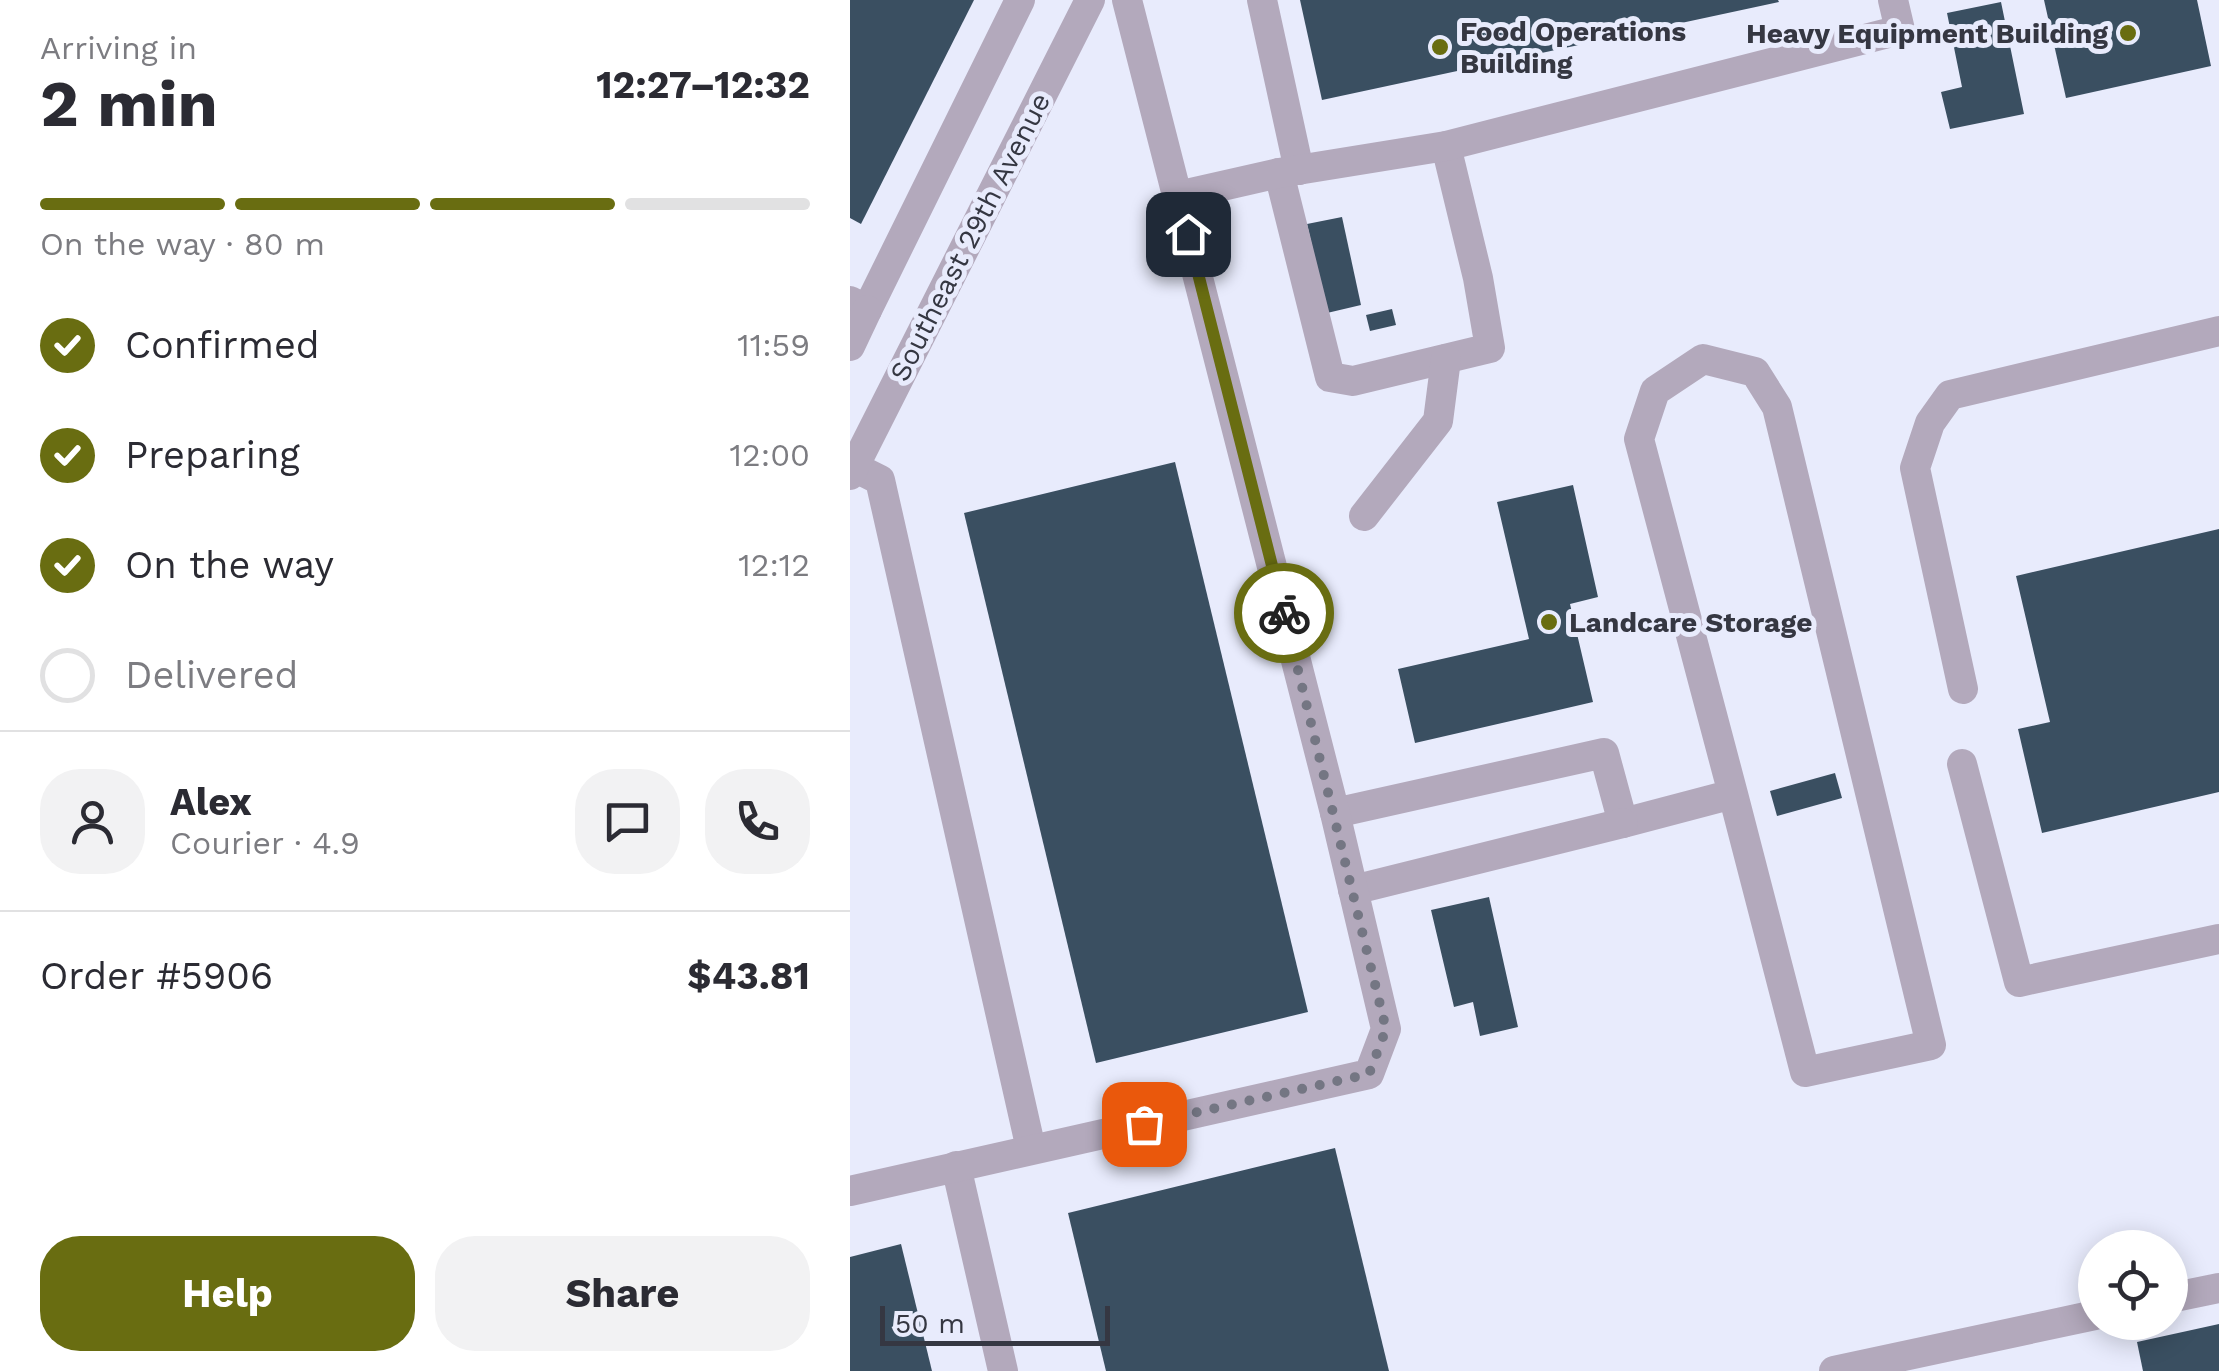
<!DOCTYPE html>
<html lang="en">
<head>
<meta charset="utf-8">
<style>
	body { margin:0; font-family:"Work Sans",sans-serif; background:#f2f2f3; color:#2b2b33; height:100vh; display:flex; flex-direction:column; font-size:38px; white-space:nowrap }
	* { box-sizing:border-box; margin:0 }
	p { font-size:32px; color:#7c7c81 }
	.icon { flex:none; width:55px; height:55px; fill:none; stroke:currentColor; stroke-width:2; stroke-linecap:round; stroke-linejoin:round }
	.map { position:relative; flex:1; overflow:hidden }
	.side { display:flex; flex-direction:column; background:#fff; width:850px }
	.side>* { flex:none }
	.fabs { position:absolute; left:1228px; top:1230px; display:grid; gap:20px }
	.fabs a { display:grid; place-items:center; width:110px; height:110px; border-radius:50%; background:#fff; box-shadow:0 5px 25px #0003; font-size:50px }
	.scale { position:absolute; left:30px; bottom:25px; width:230px; box-sizing:border-box; padding-left:10px; border:5px solid #353742; border-top:0; font-size:28px; line-height:35px; white-space:nowrap; color:#353742; -webkit-text-stroke:8px #e8ebfc; paint-order:stroke }
	.pin { position:absolute; display:grid; place-items:center; width:85px; height:85px; color:#fff; margin:-42px; border-radius:20px; box-shadow:0 5px 15px #0006 }
	.courier { position:absolute; display:grid; place-items:center; width:100px; height:100px; margin:-50px; border:8px solid #696d11; border-radius:50%; background:#fff; color:#222; box-shadow:0 2px 12px #0007 }
	.overview em { font-style:normal; font-weight:700 }
	.overview div { display:flex; flex-direction:column-reverse }
	.overview { display:flex; align-items:center; justify-content:space-between; height:170px; padding:0 40px }
	h1 { font-size:65px; font-weight:700; line-height:75px }
	.bar { display:grid; grid-template-columns:repeat(4,1fr); gap:15px 10px; align-content:center; height:120px; padding:0 40px }
	.bar i { height:12px; border-radius:8px; background:#e1e1e2 }
	.bar .current { background:#696d11 }
	.bar p { grid-column:span 4 }
	.line { display:flex; align-items:center; gap:25px; padding:0 40px; border-top:2px solid #e1e1e2 }
	.line div { flex:1 }
	.round { display:grid; place-items:center; flex:none; width:105px; height:105px; border-radius:40px; background:#f2f2f3 }
	ol { padding:0 40px; list-style:none }
	li { display:flex; align-items:center; gap:30px; height:110px }
	li p { margin-inline-start:auto }
	li .icon { padding:10px; border-radius:50%; background:#696d11; color:#fff; stroke-width:4 }
	li:last-child { color:#7c7c81 }
	li i { width:55px; height:55px; border:5px solid #e1e1e2; border-radius:50% }
	.primary-button { display:flex; gap:20px; margin-top:auto; padding:20px 40px }
	.primary-button a { flex:1; height:115px; border-radius:40px; background:#696d11; color:#fff; font-size:40px; font-weight:700; line-height:115px; text-align:center }
	.primary-button a+a { background:#f2f2f3; color:#2b2b33 }
	main { display:flex; flex:1; min-height:0 }
	.map>svg:first-child { display:block }
</style>
</head>
<body>
<main>
<section class="side">
<div class="overview"><div><h1>2 min</h1><p>Arriving in</p></div><em>12:27–12:32</em></div>
<div class="bar"><i class="current"></i><i class="current"></i><i class="current"></i><i></i><p>On the way · 80 m</p></div>
<ol>
<li><svg class="icon" aria-label="check" viewBox="0 0 24 24"><path d="M5 12l5 5 9-10"/></svg>Confirmed<p>11:59</p></li>
<li><svg class="icon" aria-label="check" viewBox="0 0 24 24"><path d="M5 12l5 5 9-10"/></svg>Preparing<p>12:00</p></li>
<li><svg class="icon" aria-label="check" viewBox="0 0 24 24"><path d="M5 12l5 5 9-10"/></svg>On the way<p>12:12</p></li>
<li><i></i>Delivered</li>
</ol>
<div class="line" style="height:180px"><a class="round"><svg class="icon" aria-label="person" viewBox="0 0 24 24"><circle cx="12" cy="8" r="4"/><path d="M4 21q1-7 8-7t8 7"/></svg></a><div><b>Alex</b><p>Courier · 4.9</p></div><a class="round"><svg class="icon" aria-label="chat" viewBox="0 0 24 24"><path d="M4 5h16v11H9l-5 4z"/></svg></a><a class="round"><svg class="icon" aria-label="phone" viewBox="0 0 24 24"><path d="M5 4h4l2 5-3 2q2 4 5 5l2-3 5 2v4C11 20 4 13 5 4z"/></svg></a></div>
<div class="line" style="height:130px"><div>Order #5906</div><b>$43.81</b></div>
<div class="primary-button"><a>Help</a><a>Share</a></div>
</section>
<div class="map">
<svg width="1369" height="1371" viewBox="0 0 1369 1371">
	<rect width="100%" height="100%" fill="#e8ebfc"/>
	<g fill="#3a4f61">
		<path d="M0,0H124L11,224L0,218Z"/>
		<path d="M450,0H928L929,2L472,100Z"/>
		<path d="M1194,0H1347L1361,66L1216,98Z"/>
		<path d="M1151,2L1174,114L1100,129L1091,92L1112,87L1097,13Z"/>
		<path d="M492,217L511,305L477,313L457,224Z"/>
		<path d="M542,309L546,325L520,331L516,315Z"/>
		<path d="M325,462L458,1012L246,1063L114,513Z"/>
		<path d="M723,485L748,597L720,604L743,702L565,743L548,669L679,639L647,502Z"/>
		<path d="M1369,529V792L1192,833L1168,729L1200,722L1166,576Z"/>
		<path d="M985,773L992,798L927,816L920,791Z"/>
		<path d="M639,897L668,1027L630,1036L623,1002L604,1007L581,910Z"/>
		<path d="M485,1148L539,1371H256L218,1213Z"/>
		<path d="M51,1244L82,1371H0V1257Z"/>
		<path d="M1369,1324V1371H1293L1287,1342Z"/>
	</g>
	<g fill="none" stroke-linecap="round" stroke-linejoin="round">
		<g stroke="#b3a9bc" stroke-width="30">
			<path d="M412,0L449,170"/>
			<path d="M429,173L480,377L503,381L640,348L628,278L596,146"/>
			<path d="M328,196L429,173L596,146L1050,30L1043,0"/>
			<path d="M0,301L17,310L170,0"/>
			<path d="M0,346L17,310"/>
			<path d="M4,467L30,480L181,1149"/>
			<path d="M0,475L240,0"/>
			<path d="M514,516L588,421L596,359"/>
			<path d="M1113,689L1065,468L1080,423L1100,395L1369,331"/>
			<path d="M1112,764L1169,982L1369,939"/>
			<path d="M485,813L754,753L773,823L883,794L789,439L805,391L853,359L905,372L927,407L1081,1045L955,1072L883,794"/>
			<path d="M503,890L773,823"/>
			<path d="M106,1166L153,1371"/>
			<path d="M0,1191L519,1074L536,1029L485,813L277,0"/>
			<path d="M1320,1298L1369,1288"/>
			<path d="M984,1371L1245,1315"/>
		</g>
	</g>
	<g fill="none" stroke-linecap="round" stroke-linejoin="round">
		<path stroke="#747683" stroke-width="10" stroke-dasharray="0 18" d="M294,1124L519,1074L536,1029L434,613"/>
		<path stroke="#696d11" stroke-width="12" d="M338,234L434,613"/>
	</g>
	<g fill="#696d11" stroke="#e8ebfc" stroke-width="4">
		<circle cx="1278" cy="33" r="10"/>
		<circle cx="590" cy="47" r="10"/>
		<circle cx="699" cy="622" r="10"/>
	</g>
	<g text-anchor="middle" dominant-baseline="central" stroke-width="10" stroke-linejoin="round" paint-order="stroke">
		<g font-size="28" font-weight="bold" fill="#353742" stroke="#e8ebfc" text-anchor="start">
			<text x="610" y="31">Food Operations<tspan x="610" dy="32">Building</tspan></text>
			<text x="1258" y="33" text-anchor="end">Heavy Equipment Building</text>
			<text x="719" y="622">Landcare Storage</text>
		</g>
		<g font-size="28" fill="#353742" stroke="#e8ebfc">
			<text transform="translate(120 237) rotate(-63)">Southeast 29th Avenue</text>
		</g>
	</g>
</svg>
<div class="fabs">
<a><svg class="icon" aria-label="locate" viewBox="0 0 24 24"><circle cx="12" cy="12" r="6"/><path d="M12 2v4M12 18v4M2 12h4M18 12h4"/></svg></a>
</div>
<div class="scale">50 m</div>
<div class="pin" style="left:294px;top:1124px;background:#ea580c"><svg class="icon" aria-label="bag" viewBox="0 0 24 24"><path d="M5 8h14l-1 12H6zM9 8a3 3 0 0 1 6 0"/></svg></div>
<div class="pin" style="left:338px;top:234px;background:#1f2937"><svg class="icon" aria-label="home" viewBox="0 0 24 24"><path d="M3 11l9-7 9 7M6 9v11h12V9"/></svg></div>
<div class="courier" style="left:434px;top:613px"><svg class="icon" aria-label="bike" viewBox="0 0 24 24"><circle cx="6" cy="16" r="4"/><circle cx="18" cy="16" r="4"/><path d="M6 16l4-8h5l3 8M10 8l3 8H6M13 5h3"/></svg></div>
</div>
</main>
</body>
</html>
